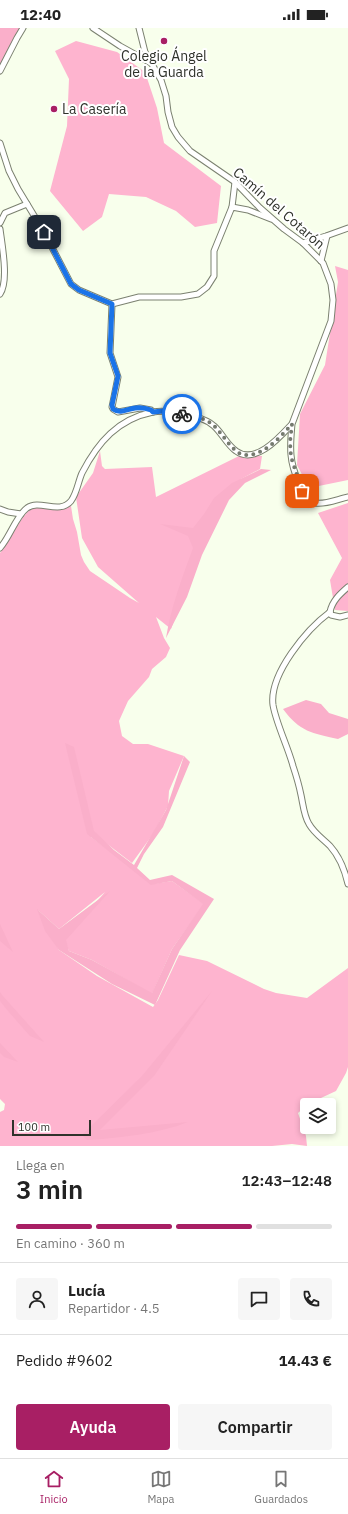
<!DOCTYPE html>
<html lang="es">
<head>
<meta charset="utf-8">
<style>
	body { margin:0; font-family:"IBM Plex Sans",sans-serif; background:#f6f6f6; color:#222; height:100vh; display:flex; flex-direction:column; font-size:15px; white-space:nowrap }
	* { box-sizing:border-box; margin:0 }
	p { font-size:13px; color:#767676 }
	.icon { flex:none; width:22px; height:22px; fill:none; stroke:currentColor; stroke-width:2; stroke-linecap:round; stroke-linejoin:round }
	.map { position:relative; height:1118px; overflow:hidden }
	.sheet { display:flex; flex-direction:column; background:#fff; flex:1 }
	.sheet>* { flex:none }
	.fabs { position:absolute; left:300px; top:1070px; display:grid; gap:8px }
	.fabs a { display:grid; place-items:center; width:36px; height:36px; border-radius:4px; background:#fff; box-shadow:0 2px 6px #0003; font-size:20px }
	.scale { position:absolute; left:12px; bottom:10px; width:79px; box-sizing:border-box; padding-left:4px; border:2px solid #2f322b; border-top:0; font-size:11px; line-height:14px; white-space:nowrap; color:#2f322b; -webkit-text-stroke:3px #fff; paint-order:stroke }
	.pin { position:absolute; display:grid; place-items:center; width:34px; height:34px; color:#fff; margin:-17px; border-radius:8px; box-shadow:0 2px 6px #0006 }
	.courier { position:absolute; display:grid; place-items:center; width:40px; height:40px; margin:-20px; border:3px solid #1a73e8; border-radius:50%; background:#fff; color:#222; box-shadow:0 1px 5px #0007 }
	.headline em { font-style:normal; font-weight:600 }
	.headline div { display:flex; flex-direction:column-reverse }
	.headline { display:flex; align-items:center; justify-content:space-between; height:68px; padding:0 16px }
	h1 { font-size:26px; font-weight:600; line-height:30px }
	.bar { display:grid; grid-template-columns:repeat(4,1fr); gap:6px 4px; align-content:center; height:48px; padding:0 16px }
	.bar i { height:5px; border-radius:3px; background:#e0e0e0 }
	.bar .current { background:#a81f64 }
	.bar p { grid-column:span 4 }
	.line { display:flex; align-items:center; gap:10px; padding:0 16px; border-top:1px solid #e0e0e0 }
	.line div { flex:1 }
	.round { display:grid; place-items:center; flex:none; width:42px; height:42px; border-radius:4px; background:#f6f6f6 }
	.cta { display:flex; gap:8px; margin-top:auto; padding:8px 16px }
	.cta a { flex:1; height:46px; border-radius:4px; background:#a81f64; color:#fff; font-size:16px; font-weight:600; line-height:46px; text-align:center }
	.cta a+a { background:#f6f6f6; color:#222 }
	.status { display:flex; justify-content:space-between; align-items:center; height:28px; padding:0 20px; background:#fff; direction:ltr }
	.status svg { height:11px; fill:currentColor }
	.menu { display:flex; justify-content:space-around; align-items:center; height:56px; border-top:1px solid #e0e0e0; background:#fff; font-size:11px; color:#767676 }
	.menu a { display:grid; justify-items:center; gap:2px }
	.menu .current { color:#a81f64 }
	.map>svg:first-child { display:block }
</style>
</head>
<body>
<div class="status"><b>12:40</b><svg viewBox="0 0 49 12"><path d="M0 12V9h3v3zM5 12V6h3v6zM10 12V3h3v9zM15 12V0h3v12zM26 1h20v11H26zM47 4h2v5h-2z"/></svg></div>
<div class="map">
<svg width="348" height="1118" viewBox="0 0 348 1118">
	<rect width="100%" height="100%" fill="#f8ffec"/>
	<g fill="#feb4cf">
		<path d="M76,13L117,24L145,44L157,80L164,115L221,158L217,195L195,199L176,183L146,169L109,166L102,189L83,203L50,163L67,98L69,51L55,23Z"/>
		<path d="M335,238L348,242V452L309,460L297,437L300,386L325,337L338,254Z"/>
		<path d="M100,423L102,438L105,441L152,439L156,469L239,428H262L260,441L241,451L202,513L171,601L156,589L164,610L170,620L166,629L152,641L149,649L128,673L119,693L122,708L133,716H148L184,728L169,763L168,778L153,806L132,835L98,809H91L153,856L172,853L204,876L172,921L152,966L92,932L69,923L64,911L105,864L59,901L38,882L59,922L97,948L153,979L158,972L179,927L207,933L264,961L276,965L307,970L348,940V1039L346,1045L336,1063L308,1076L298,1085L306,1108L307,1118L292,1116L272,1118H0V1084L4,1082L5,1076L0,1071V525C9,515 23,482 34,480C47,478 58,484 71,478L73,491L77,504L81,527L84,534L90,543L130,570L139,575L98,539L82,510L76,469L93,445Z"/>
		<path d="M348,475V583L335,582L330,552L342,530L318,485Z"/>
	</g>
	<g fill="#faafca">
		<path d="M0,0H23L0,43Z"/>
		<path d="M261,441L271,442L245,455L229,472L202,527L187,569L166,610C171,579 182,550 193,520L188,508L160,496L193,500L204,486L214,470L232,455Z"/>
		<path d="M306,672L321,676L329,685L348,691V706L338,711C312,705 300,704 283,681Z"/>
		<path d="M65,715L74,719L94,803L114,822L134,837L166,782L184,728L190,734L163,799L144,826L137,840L150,852L172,847L214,871L180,922L155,977L112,956L59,922L45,903L37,881L59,901L110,863L66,912L69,923L92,932L152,965L172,921L203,876L172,853L151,857L87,806Z"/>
		<path d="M0,896L13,924L0,913Z"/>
		<path d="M212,963L154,1048L100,1102L188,1094C158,1106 119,1110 87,1112L82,1107L142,1048Z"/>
		<path d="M0,964L2,967L44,1014L30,1008L8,983L0,973Z"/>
		<path d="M0,1015L18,1034L4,1029L0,1025Z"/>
	</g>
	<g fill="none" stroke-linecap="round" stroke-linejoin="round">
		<g stroke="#7b8170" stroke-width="7">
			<g id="street">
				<path d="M93,0L120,18L149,34"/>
				<path d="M139,0L145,24L161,52L166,68L168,84L172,99L178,109L190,123L235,154L260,180L284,201L303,215L323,235L331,256L333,272L331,293L292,396C291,407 290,417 291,427C292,439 302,472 315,475C325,477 338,471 348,469"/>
				<path d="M0,43L17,10L23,0"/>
				<path d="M0,115L9,143L18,161L44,204L71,256L79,262L112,276L139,269H181L198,266L207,259L214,248V223L232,179L248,182L271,191"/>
				<path d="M232,179L235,154"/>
				<path d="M0,195L5,185L27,176"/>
				<path d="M0,201C2,217 9,253 0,266"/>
				<path d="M303,215L326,208L348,200"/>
				<path d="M321,233L327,208"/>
				<path d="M112,276L110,325L118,349L112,379L113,381L118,384L140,380L151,382L153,384"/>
				<path d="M0,481L8,484L21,486"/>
				<path d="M0,520C10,509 16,488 27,480C40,471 59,487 71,473C77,465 78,454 82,445C98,414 118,391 153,384C167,381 204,388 214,398C222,405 227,417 236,423C255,437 279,410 291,397"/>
				<path d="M330,584C307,601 269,646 273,677C276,695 288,719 293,738C296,747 299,757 301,767C303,776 304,788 309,796C314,805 323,811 330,818C339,828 345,843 348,856"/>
				<path d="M330,584C332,573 340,566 348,559"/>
				<path d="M330,584L331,587L340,589L348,587"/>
			</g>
		</g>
		<use href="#street" stroke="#fff" stroke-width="5"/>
	</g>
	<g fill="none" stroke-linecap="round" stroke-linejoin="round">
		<path stroke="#757a6f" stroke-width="4" stroke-dasharray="0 7.2" d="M182,386C191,388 201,389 209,394C219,400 225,413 234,421C252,440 280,410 292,396L290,414L291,429L302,463"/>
		<path stroke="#1a73e8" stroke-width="5" d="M44,204L71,256L79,262L112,276L110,325L118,348L112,377L113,381C120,386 128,381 135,380C141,379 146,380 151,382L153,384L163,383L182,386"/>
	</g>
	<g fill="#a81f64" stroke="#fff" stroke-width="1.5">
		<circle cx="164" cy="13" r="4"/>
		<circle cx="54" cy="81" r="4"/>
	</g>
	<g text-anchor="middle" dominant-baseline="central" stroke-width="4" stroke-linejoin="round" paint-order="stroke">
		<g font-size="14" fill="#2f322b" stroke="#fff">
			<text x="164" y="28">Colegio Ángel<tspan x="164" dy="16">de la Guarda</tspan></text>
			<text x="62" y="81" text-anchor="start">La Casería</text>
		</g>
		<g font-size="14" fill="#2f322b" stroke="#fff">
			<text transform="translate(279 180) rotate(41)">Camín del Cotarón</text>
		</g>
	</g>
</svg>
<div class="fabs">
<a><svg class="icon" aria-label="layers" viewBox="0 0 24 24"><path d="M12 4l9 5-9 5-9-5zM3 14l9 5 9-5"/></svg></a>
</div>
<div class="scale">100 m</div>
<div class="pin" style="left:302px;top:463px;background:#ea580c"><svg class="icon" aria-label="bag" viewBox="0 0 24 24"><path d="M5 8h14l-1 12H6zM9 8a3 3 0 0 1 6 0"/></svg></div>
<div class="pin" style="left:44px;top:204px;background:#1f2937"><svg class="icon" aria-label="home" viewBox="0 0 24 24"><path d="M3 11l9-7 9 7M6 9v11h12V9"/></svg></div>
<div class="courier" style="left:182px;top:386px"><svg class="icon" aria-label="bike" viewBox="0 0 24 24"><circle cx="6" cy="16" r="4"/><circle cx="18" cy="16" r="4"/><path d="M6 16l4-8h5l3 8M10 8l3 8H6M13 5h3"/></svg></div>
</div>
<section class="sheet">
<div class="headline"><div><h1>3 min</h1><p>Llega en</p></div><em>12:43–12:48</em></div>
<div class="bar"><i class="current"></i><i class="current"></i><i class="current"></i><i></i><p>En camino · 360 m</p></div>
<div class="line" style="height:72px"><a class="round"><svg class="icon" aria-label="person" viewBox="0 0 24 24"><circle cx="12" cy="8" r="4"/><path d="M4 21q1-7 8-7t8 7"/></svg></a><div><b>Lucía</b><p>Repartidor · 4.5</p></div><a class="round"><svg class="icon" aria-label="chat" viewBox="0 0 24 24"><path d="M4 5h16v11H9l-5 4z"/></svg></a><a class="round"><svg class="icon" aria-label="phone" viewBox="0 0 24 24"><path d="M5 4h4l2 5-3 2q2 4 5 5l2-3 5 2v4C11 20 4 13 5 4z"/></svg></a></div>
<div class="line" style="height:52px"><div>Pedido #9602</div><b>14.43 €</b></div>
<div class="cta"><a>Ayuda</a><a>Compartir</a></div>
</section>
<nav class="menu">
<a class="current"><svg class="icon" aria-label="home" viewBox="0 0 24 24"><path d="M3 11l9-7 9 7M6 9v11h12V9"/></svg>Inicio</a>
<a><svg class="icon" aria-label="map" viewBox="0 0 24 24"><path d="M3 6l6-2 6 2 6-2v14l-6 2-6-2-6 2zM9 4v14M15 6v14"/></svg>Mapa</a>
<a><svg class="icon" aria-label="saved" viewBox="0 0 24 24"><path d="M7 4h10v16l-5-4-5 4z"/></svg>Guardados</a>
</nav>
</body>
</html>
